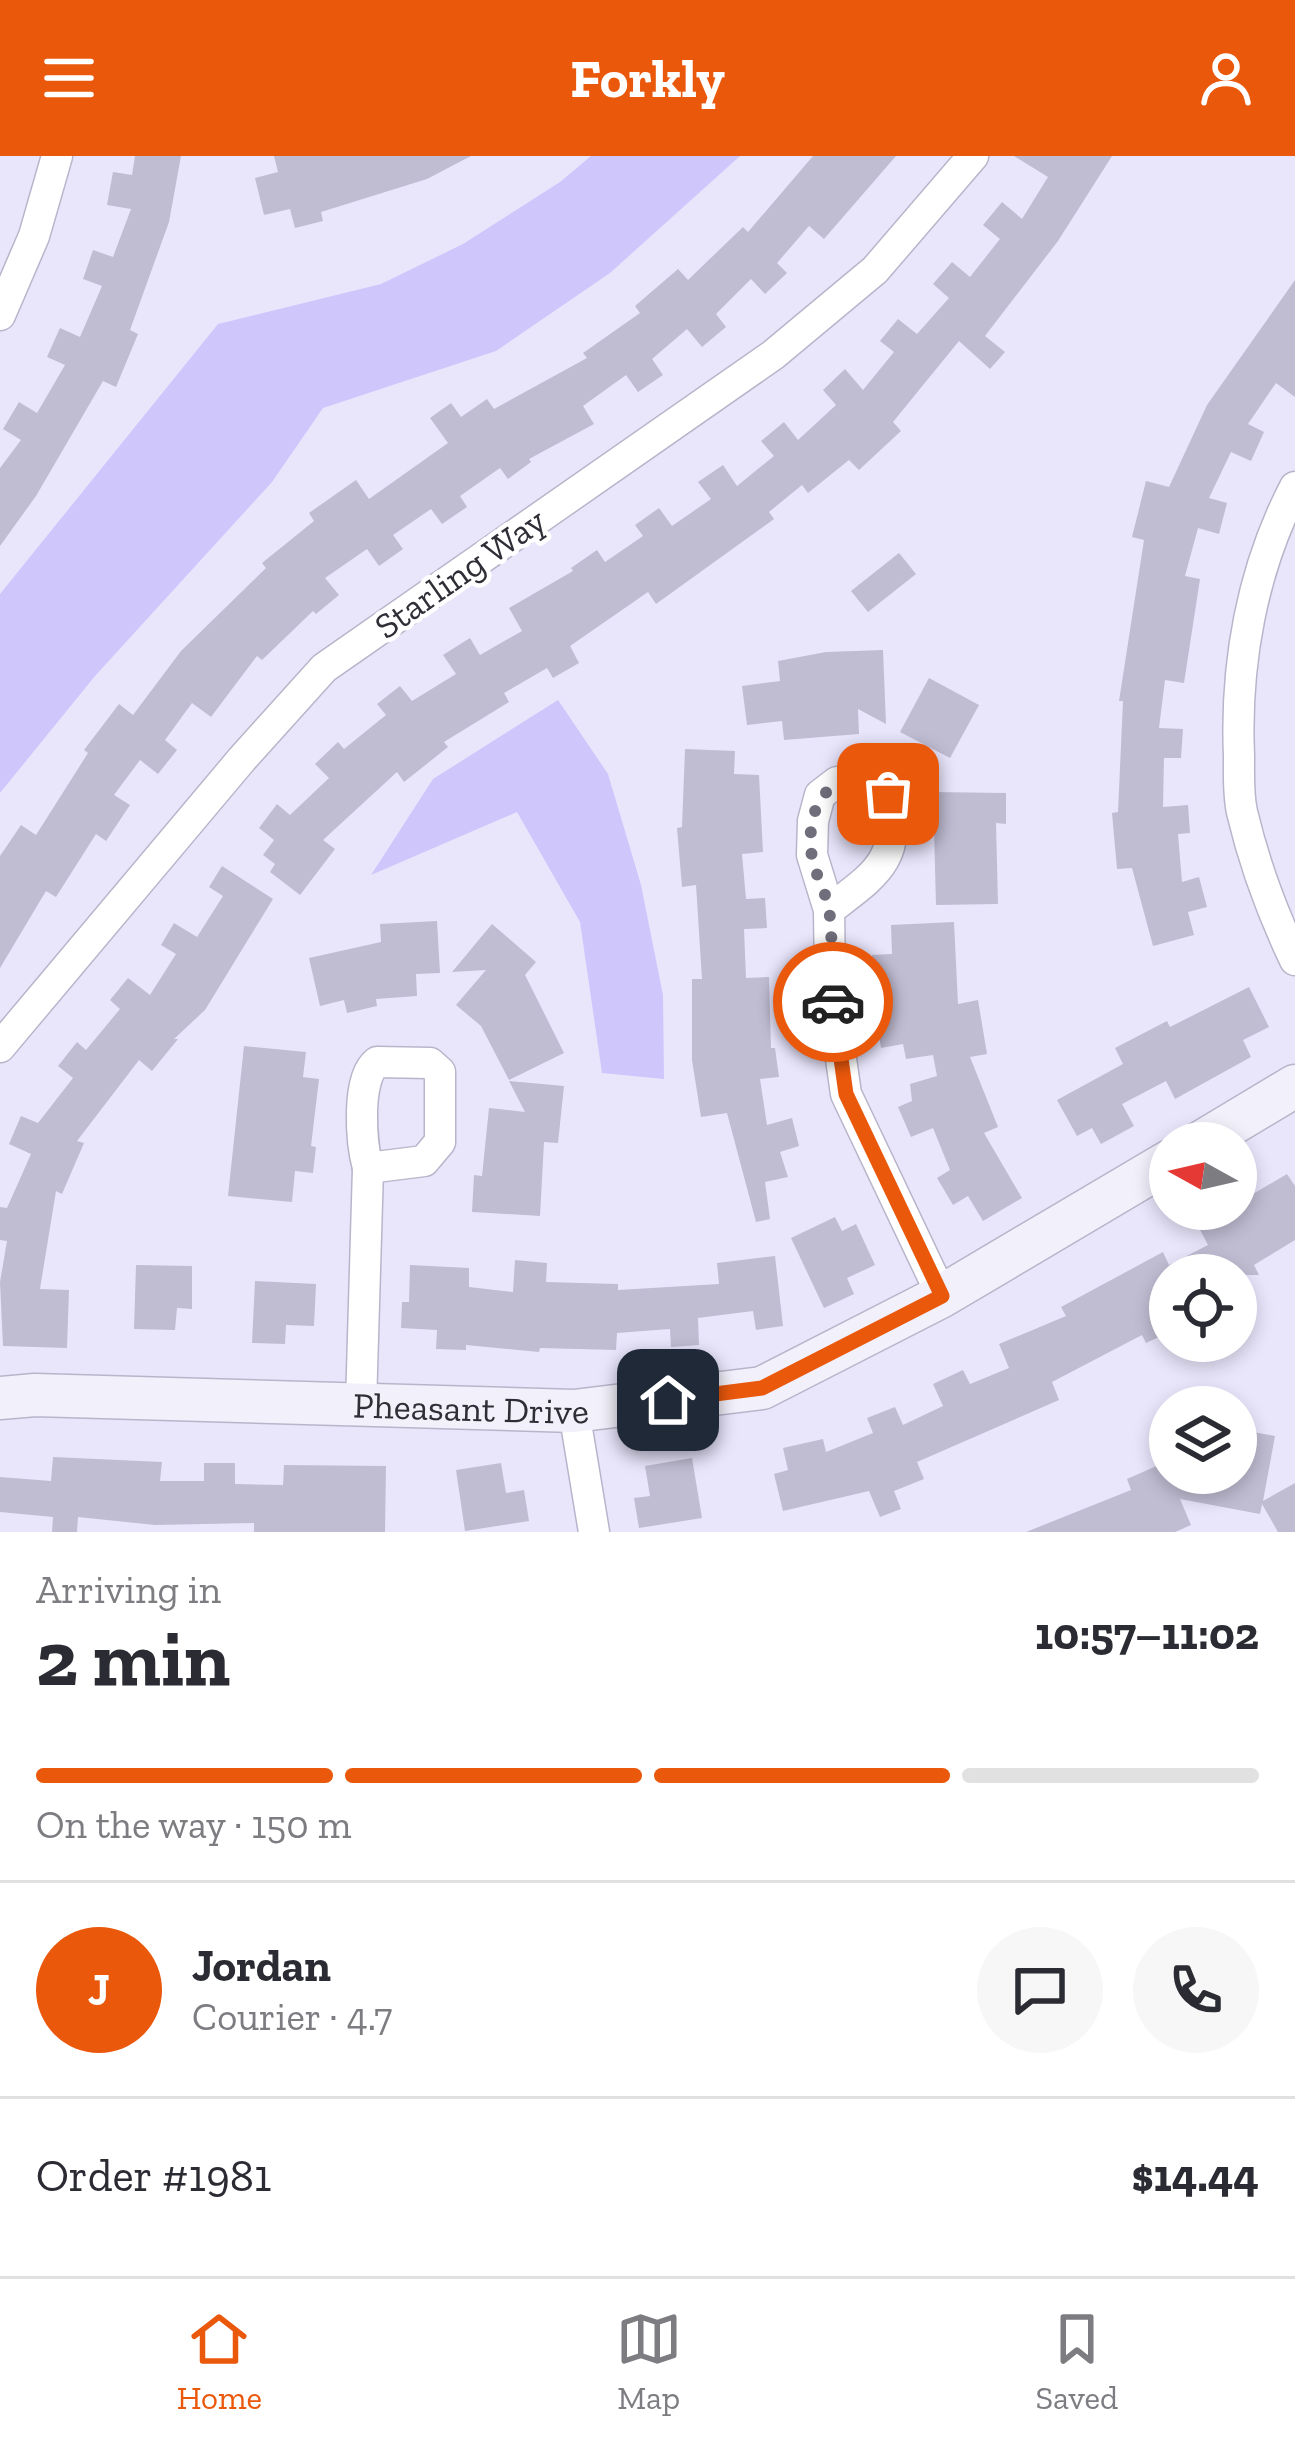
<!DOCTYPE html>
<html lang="en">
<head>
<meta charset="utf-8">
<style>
	body { margin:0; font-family:"Zilla Slab",serif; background:#f7f7f7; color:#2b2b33; height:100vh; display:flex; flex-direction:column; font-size:45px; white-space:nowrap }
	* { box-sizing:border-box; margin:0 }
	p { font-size:39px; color:#7c7c81 }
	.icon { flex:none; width:66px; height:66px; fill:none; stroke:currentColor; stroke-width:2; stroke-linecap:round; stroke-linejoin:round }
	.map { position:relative; height:1376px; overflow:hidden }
	.sheet { display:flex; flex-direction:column; background:#fff; flex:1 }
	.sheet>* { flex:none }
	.needle { width:78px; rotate:278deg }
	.tools { position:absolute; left:1149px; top:966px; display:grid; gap:24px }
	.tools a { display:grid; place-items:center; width:108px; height:108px; border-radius:50%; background:#fff; box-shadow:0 6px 18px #0003; font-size:60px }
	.pin { position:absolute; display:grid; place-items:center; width:102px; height:102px; color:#fff; margin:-51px; border-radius:24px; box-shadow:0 6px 18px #0006 }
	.courier { position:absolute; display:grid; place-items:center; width:120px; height:120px; margin:-60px; border:9px solid #ea580c; border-radius:50%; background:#fff; color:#222; box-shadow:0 3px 15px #0007 }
	.head em { font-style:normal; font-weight:700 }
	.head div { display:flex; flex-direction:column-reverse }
	.head { display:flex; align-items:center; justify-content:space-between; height:204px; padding:0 36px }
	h1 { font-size:78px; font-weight:700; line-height:90px }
	.bar { display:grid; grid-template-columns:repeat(4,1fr); gap:18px 12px; align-content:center; height:144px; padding:0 36px }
	.bar i { height:15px; border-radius:9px; background:#e1e1e2 }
	.bar .active { background:#ea580c }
	.bar p { grid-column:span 4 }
	.line { display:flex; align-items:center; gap:30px; padding:0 36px; border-top:3px solid #e1e1e2 }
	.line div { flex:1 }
	.round { display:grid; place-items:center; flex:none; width:126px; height:126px; border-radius:63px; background:#f7f7f7 }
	header { display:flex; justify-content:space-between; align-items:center; height:156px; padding:0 36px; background:#ea580c; color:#fff; font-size:54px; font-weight:700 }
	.dock { display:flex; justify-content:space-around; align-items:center; height:168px; border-top:3px solid #e1e1e2; background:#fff; font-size:33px; color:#7c7c81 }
	.dock a { display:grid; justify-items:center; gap:6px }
	.dock .active { color:#ea580c }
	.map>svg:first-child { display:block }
</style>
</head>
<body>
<header><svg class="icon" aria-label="menu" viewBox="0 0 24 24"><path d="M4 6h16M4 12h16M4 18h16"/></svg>Forkly<svg class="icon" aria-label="person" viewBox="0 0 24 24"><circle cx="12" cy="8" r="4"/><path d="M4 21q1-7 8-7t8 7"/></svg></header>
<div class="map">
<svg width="1295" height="1376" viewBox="0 0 1295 1376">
	<rect width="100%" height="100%" fill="#e9e6fc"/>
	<g fill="#cfc6fc">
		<path d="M591,0H740L610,117L496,195L323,252L272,326L95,520L0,637V438L218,168L381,128L463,88L560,26Z"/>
		<path d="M558,544L608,618L641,729L663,839L664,923L602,917L580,766L517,656L371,719L433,623Z"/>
	</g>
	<g fill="#c0bcd2">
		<path d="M135,0H181L169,66L130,174L138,178L116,231L103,225L36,340L0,390V312L21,284L3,273L19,246L37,257L65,209L47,201L60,172L80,181L102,130L83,123L93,94L113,101L131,53L107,49L113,16L132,19Z"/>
		<path d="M274,0H471L427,23L321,56L323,65L295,72L290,53L264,59L255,22L278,16Z"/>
		<path d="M813,0H896L824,83L809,70L777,107L787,117L765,138L751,123L716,158L726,171L702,191L687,173L652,203L663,219L638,236L626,219L583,250L594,268L529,303L531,306L508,323L500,312L460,340L467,351L442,368L431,353L393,379L403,393L379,410L367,393L325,422L339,439L316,458L313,455L262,504L257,500L211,561L192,547L165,584L177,594L158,618L140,604L114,639L130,649L106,685L96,678L56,741L46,735L0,812V700L21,669L36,679L88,597L84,594L119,548L133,559L181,495L266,412L262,407L314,365L309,357L356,324L369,343L448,287L430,262L451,247L461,261L487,243L494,253L587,202L583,197L640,157L635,150L678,113L688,124L743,71L748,76Z"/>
		<path d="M1014,0H1112L1058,85L985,180L1005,196L990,213L959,185L893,266L901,275L859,314L849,304L808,337L802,329L769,356L774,363L656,448L648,436L570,490L579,507L553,522L547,512L504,537L509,546L444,586L448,591L404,626L397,616L323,684L335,693L300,739L270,716L275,708L263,699L274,684L259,672L277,648L290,659L329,622L315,608L338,586L344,593L386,559L377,548L400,530L412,545L456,518L443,499L470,482L480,499L522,475L509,452L573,415L571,412L597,394L605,406L643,380L635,369L659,352L672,370L711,343L698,326L723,309L737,330L774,300L761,285L784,266L798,284L836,249L823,234L845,213L863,234L894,196L880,185L898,163L917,178L949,142L933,128L952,106L970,121L1000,83L983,69L1002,46L1022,63L1048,21Z"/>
		<path d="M1295,124V241L1276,227L1248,268L1264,276L1251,305L1231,296L1209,342L1227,347L1219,378L1198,372L1185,420L1200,423L1184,527L1165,524L1159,572L1183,573L1181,602H1164L1163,651L1188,649L1190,677L1178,678L1182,726L1199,721L1207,751L1188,756L1194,779L1153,790L1132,712L1117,713L1112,657L1118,656L1123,545H1119L1144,384L1132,381L1146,325L1169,331L1207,249Z"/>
		<path d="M899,397L916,418L868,456L851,435Z"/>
		<path d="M883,494L886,568L858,553L859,578L784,584L782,565L747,569L742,530L780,525L778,505L826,496Z"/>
		<path d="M929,522L979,549L950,602L900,576Z"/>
		<path d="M685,593L735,595L734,618L759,619L763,696L742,698L746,743L765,742L767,772L744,773L746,822L769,821L771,892H775L779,921L760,923L767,969L792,962L799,990L780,996L788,1021L765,1026L770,1063L756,1066L727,957L701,961L692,904V823H702L696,729L682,731L677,672L682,671Z"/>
		<path d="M933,636L1006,637V668L996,667L998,748L936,749Z"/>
		<path d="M222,710L273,743L205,854L174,883H178L152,915L139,904L77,985L84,987L62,1038L56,1035L40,1133L69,1134L67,1192L3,1190L0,1126L7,1085L0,1084V1051L7,1052L31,998L9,988L21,960L38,967L73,922L58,910L77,886L86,894L120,853L110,844L128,822L150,839L176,798L161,789L174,767L197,781L223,740L209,731Z"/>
		<path d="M437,765L440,817L416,818L417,840L376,843L377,850L347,857L344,844L320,850L309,802L381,786L380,768Z"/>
		<path d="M954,766L958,848L978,844L987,898L970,901L998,971L984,977L1022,1042L983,1065L968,1040L953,1049L937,1022L950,1014L933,972L911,981L898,951L912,945L910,928L937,920L933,899L906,903L903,888L881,892L875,854L872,799L892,798L891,769Z"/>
		<path d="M492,768L536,806L525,819L564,897L509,924L481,870L456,849L486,814L452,816Z"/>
		<path d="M1249,831L1269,871L1243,884L1251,901L1175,943L1166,925L1122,948L1134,970L1101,988L1092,972L1077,980L1057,944L1123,908L1115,892L1167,865L1170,871Z"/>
		<path d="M244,890L306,896L303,921L319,923L311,990L316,991L313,1017L295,1015L292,1046L228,1040Z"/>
		<path d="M509,925L564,930L558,987L544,986L540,1060L472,1056L474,1019L482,1020L489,952L525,956Z"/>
		<path d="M1287,1018L1295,1030V1084L1254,1109L1259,1119H1170V1176L1146,1187L1142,1179L1052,1226L1059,1244L917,1306L924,1323L894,1335L901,1353L880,1361L869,1335L783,1355L774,1318L788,1314L783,1292L823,1283L826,1296L873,1277L867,1262L895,1251L903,1269L943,1250L933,1228L963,1214L970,1228L1009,1212L999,1188L1066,1160L1061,1151L1163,1096L1169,1109L1208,1089L1197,1068L1227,1053H1236V1048Z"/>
		<path d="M835,1061L842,1075L856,1068L875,1109L847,1122L854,1138L824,1152L791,1082Z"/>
		<path d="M775,1100L783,1170L756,1174L753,1155L698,1162L699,1189L671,1191L670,1173L617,1177L616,1194L540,1192L539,1196L466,1189V1194L436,1193L437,1174L401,1172L402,1146H409L410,1109L469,1112V1131L513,1136L515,1104L547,1107L546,1126L618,1128V1134L719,1128L717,1107Z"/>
		<path d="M136,1109L192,1110V1153L177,1152L175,1174L134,1173Z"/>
		<path d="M255,1125L316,1128L314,1170L286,1169L285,1188L252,1187Z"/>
		<path d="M1248,1275L1275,1280L1263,1345L1295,1327V1376H1278L1262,1348L1260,1358L1180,1343L1191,1369L1175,1376H1026L1131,1334L1127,1323L1170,1304V1317H1236V1290L1245,1291Z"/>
		<path d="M53,1301L162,1306L160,1325H204V1307H235V1328L283,1329L284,1309L386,1310L385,1376H254V1367L155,1369L78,1361L77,1376H52L53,1361L0,1356V1321L51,1325Z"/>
		<path d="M692,1302L702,1362L639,1372L634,1342L650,1340L645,1310Z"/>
		<path d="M501,1307L506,1337L524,1334L529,1365L465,1375L456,1314Z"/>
	</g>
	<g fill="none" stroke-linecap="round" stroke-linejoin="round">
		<g stroke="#b8b5ca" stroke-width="33">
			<g id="street">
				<path d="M0,159L34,80L57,0"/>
				<path d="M1295,331C1252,413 1235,508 1239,600C1239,618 1238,638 1242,656C1254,707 1272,756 1295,804"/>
				<path d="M829,754C877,717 902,704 888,638L870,625L837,626L820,639L813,665L812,699L829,754L830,825L846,938L942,1140"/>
				<path d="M0,891L242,603L324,512L773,199L875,114L973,0"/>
				<path d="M377,906L430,907L440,916V986L424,1005L368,1012C361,987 356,922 377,906Z"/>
				<path d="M361,1249L368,1012"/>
				<path d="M574,1255L594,1376"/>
			</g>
		</g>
		<g stroke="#b8b5ca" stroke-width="45">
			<g id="secondary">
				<path d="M1200,987L1295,930"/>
				<path id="s1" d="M0,1242L35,1239L574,1255L762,1232L942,1140L1170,1005"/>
			</g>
		</g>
		<use href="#street" stroke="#fff" stroke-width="30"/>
		<use href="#secondary" stroke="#f2f0fb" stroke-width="42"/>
	</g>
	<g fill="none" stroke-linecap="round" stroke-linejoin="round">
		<path stroke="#706e7b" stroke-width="12" stroke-dasharray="0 21.6" d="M833,846C829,816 834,784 829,754C826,735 815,719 812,701C803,647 836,601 888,638"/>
		<path stroke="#ea580c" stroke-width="15" d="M668,1244L762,1232L942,1140L846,938L833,846"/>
	</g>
	<g text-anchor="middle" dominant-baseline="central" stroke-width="9" stroke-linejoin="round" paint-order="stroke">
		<g font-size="36" fill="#2f2e36" stroke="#fff">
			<text transform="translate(460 417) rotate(-35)">Starling Way</text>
			<text stroke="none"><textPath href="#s1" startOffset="471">Pheasant Drive</textPath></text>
		</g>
	</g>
</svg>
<div class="tools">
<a><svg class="needle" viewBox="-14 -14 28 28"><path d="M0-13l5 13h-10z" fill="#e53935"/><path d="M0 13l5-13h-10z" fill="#7c7c81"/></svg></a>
<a><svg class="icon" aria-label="locate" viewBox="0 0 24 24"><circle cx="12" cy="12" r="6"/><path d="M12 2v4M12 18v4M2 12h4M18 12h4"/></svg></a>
<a><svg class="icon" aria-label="layers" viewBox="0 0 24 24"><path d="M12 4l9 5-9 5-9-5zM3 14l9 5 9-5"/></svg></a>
</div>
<div class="pin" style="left:888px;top:638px;background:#ea580c"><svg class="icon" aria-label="bag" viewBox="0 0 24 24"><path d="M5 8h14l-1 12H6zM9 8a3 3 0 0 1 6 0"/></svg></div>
<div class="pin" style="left:668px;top:1244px;background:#1f2937"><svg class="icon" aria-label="home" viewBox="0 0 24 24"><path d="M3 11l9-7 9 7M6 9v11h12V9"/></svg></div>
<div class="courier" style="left:833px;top:846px"><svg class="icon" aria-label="car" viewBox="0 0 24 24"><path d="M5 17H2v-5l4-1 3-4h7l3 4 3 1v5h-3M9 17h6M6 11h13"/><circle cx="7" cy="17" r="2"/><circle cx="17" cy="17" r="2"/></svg></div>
</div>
<section class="sheet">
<div class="head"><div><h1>2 min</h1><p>Arriving in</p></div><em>10:57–11:02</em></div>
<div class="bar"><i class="active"></i><i class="active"></i><i class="active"></i><i></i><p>On the way · 150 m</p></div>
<div class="line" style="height:216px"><b class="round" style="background:#ea580c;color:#fff">J</b><div><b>Jordan</b><p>Courier · 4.7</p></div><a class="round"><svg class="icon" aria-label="chat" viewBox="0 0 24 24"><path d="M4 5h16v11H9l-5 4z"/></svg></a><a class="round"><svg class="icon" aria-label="phone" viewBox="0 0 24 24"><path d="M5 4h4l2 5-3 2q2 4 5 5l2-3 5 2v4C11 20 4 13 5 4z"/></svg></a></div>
<div class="line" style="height:156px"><div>Order #1981</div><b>$14.44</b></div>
</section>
<nav class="dock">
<a class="active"><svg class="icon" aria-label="home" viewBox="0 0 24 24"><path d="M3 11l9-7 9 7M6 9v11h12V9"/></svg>Home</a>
<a><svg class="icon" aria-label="map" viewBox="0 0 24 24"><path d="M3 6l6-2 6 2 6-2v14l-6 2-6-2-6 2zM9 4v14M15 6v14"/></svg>Map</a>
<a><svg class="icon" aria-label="saved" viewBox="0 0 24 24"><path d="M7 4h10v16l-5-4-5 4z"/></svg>Saved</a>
</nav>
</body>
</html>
